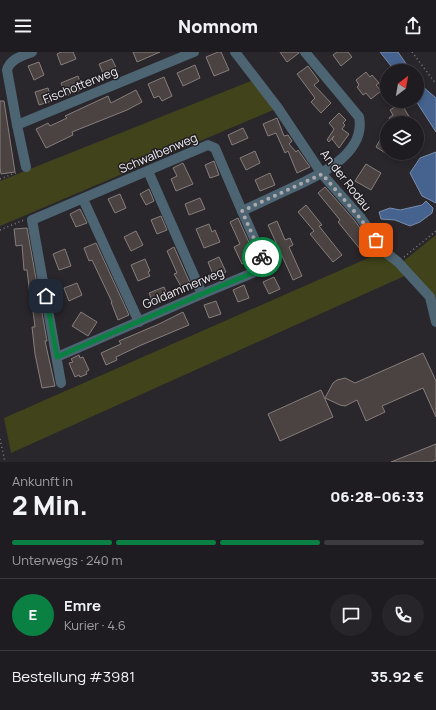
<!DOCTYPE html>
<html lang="de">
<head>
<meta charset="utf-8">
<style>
	body { margin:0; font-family:Manrope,sans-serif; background:#27252a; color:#f1f3f6; height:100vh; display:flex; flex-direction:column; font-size:15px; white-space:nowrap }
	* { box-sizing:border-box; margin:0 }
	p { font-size:13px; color:#a1a1a5 }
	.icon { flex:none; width:22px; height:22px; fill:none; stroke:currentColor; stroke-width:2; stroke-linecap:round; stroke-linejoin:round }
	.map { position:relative; height:410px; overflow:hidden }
	.side { display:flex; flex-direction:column; background:#1f1c21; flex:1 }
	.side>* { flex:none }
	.needle { width:26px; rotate:31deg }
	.tools { position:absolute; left:380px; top:12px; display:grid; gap:8px }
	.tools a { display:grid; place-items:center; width:44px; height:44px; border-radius:50%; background:#1f1c21; box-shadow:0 2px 6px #0003,0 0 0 1px #3c3a3f; font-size:20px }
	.pin { position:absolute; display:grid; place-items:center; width:34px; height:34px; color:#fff; margin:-17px; border-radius:8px; box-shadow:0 2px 6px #0006 }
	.courier { position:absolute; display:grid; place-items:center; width:40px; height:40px; margin:-20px; border:3px solid #0b8043; border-radius:50%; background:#fff; color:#222; box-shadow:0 1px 5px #0007 }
	.head em { font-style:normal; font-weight:800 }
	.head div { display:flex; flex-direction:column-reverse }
	.head { display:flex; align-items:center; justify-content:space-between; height:68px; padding:0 12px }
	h1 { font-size:26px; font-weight:800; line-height:30px }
	.bar { display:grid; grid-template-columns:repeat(4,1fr); gap:6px 4px; align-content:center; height:48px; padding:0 12px }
	.bar i { height:5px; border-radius:3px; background:#3c3a3f }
	.bar .on { background:#0b8043 }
	.bar p { grid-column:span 4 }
	.line { display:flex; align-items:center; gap:10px; padding:0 12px; border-top:1px solid #3c3a3f }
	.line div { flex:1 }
	.round { display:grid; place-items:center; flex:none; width:42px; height:42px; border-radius:21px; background:#27252a }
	header { display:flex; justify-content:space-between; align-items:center; height:52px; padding:0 12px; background:#1f1c21; font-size:18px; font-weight:800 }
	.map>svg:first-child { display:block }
</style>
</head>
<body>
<header><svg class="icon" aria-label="menu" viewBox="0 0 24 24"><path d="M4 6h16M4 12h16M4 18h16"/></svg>Nomnom<svg class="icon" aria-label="share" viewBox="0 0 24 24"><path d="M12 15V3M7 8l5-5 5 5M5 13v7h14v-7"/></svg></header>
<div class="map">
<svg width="436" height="410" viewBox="0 0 436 410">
	<rect width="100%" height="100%" fill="#29262c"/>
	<g fill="#41431b">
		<path d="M256,27L278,56L0,174V129Z"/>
		<path d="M436,183V266L430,245L401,211Z"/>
		<path d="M384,199L409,222L11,401L4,366Z"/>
	</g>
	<g fill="#45638e" stroke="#798dac">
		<path d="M380,0H398L411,19H395Z"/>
		<path d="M417,27L422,34L436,46V80L416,49Z"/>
		<path d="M436,100V151L422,144L410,121L420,106Z"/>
		<path d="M426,149L433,156L432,161L420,170L410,174L395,168L381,167L379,160L390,156L400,158L422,153Z"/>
	</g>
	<g fill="#4b4341" stroke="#877e7c">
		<path d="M61,0H73L76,7L61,13L57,2Z"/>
		<path d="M133,0H160L137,10Z"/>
		<path d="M218,0H221L229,18L214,24L206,5Z"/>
		<path d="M280,0H299V1L287,10Z"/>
		<path d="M337,0H348L352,5L341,14L333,3Z"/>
		<path d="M112,7L118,20L105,26L99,12Z"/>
		<path d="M39,10L44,23L34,28L28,14Z"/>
		<path d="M195,13L200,26L183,34L177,21Z"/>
		<path d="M308,14L319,29L314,33L331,51L321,61L311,50L315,46L297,22Z"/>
		<path d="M366,20L370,25L372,23L379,31L376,33L381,39L371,47L366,41L363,43L357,35L359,33L356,28Z"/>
		<path d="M78,24L83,37L66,44L61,31Z"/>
		<path d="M164,25L172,44L162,49L159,44L154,46L148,32Z"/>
		<path d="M48,36L52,49L39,53L35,40Z"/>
		<path d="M136,38L142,50L127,58L72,80L73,83L46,96L36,77L48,71L50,74L67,66L65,64L108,44L111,51Z"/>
		<path d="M0,49H4L15,120L1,122L0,116Z"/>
		<path d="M401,51L411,68L406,71H392L389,66L393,63L390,58Z"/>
		<path d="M339,61L346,68L343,71L345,73L342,77L349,82L339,96L332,87L334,84L329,90L327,88L334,77L329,71Z"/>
		<path d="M277,66L284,84L288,83L292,89L289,92L296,100L298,98L310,115L297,121L288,99L285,101L276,81L268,84L263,72Z"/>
		<path d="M243,76L248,86L232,93L228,83Z"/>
		<path d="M382,84L387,87V102L376,95Z"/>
		<path d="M255,99L260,111L246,118L240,106Z"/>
		<path d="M214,109L219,123L210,126L205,113Z"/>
		<path d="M183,111L193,132L176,139L171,127L177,124L173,116Z"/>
		<path d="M366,112L381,121L371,138L355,129Z"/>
		<path d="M270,121L275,133L260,139L255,128Z"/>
		<path d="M325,135L355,169L369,189L360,197L338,170L340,168L318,141Z"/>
		<path d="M149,137L154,149L146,153L140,142Z"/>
		<path d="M120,142L126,156L115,161L108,147Z"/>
		<path d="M200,146L205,157L189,163L185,152Z"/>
		<path d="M306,153L322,173L319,174L342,203L333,210L310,182L314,179L298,160Z"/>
		<path d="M80,157L87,171L76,175L70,162Z"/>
		<path d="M161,164L167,178L157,182L151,168Z"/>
		<path d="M238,166L256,206L242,212L234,195L240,192L230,170Z"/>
		<path d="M277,169L285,188L290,186L293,193L289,195L302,224L293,228L268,173Z"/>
		<path d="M209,172L212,180L215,178L220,190L204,196L196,177Z"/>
		<path d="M27,176L47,289H45L55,334L42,336L35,302L32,275H35L31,243H30L27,218H24L22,193L16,194L14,177Z"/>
		<path d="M136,179L143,193L131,199L124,185Z"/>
		<path d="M96,191L129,263L118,268L111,250H112L92,208L89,209L84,196Z"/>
		<path d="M174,195L190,231L182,236L174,222L177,221L167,199Z"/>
		<path d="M65,197L71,214L59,218L53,202Z"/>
		<path d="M219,205L226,220L214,225L208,210Z"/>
		<path d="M145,207L150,219L148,220L150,224L138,229L131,213Z"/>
		<path d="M274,225L280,237L269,242L263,230Z"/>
		<path d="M77,231L82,243L69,249L64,236Z"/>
		<path d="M244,233L249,246L238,250L233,238Z"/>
		<path d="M164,235L169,247L154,253L149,241Z"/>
		<path d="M216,249L221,262L209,266L204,253Z"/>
		<path d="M81,260L97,270L88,284L72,274Z"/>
		<path d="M183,260L189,273L139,294L116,305L117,308L106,313L101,301L121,292L119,289L159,272Z"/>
		<path d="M423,301L436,329V365L423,336L382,354L385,360L366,369L357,348L345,354L340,353L325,346L333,331L337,328L345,326L355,331Z"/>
		<path d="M79,303L80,306L83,305L89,318L86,320L87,322L80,325L79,323L75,325L69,311L73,310L71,307Z"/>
		<path d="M321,338L333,365L280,389L268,362Z"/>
		<path d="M436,392V408L431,410H391Z"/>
	</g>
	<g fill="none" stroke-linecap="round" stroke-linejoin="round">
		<g stroke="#807d82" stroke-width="1.5" stroke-dasharray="1 3" stroke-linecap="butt">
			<path d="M412,0L436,32"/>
			<path d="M0,127L18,120"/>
			<path d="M0,178L24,168"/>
			<path d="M404,205L436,179"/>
			<path d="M0,387L5,410"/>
		</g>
		<g stroke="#4d6472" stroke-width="10">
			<path d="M235,0L278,56L322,122L360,165L384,199L398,210L430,245L436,270"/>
			<path d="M17,73L7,18C10,7 22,4 32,0"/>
			<path d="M26,115L17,73L194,0"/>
			<path d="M148,119L202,242"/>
			<path d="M83,147L139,270"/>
			<path d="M57,305L202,242L262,217L265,211L242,159"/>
			<path d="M61,331L32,168L208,93L215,96L242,159C257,152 272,145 287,138C314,126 367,103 359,65L305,0"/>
		</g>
	</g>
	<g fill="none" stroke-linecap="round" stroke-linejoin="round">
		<path stroke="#aba9ad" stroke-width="4" stroke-dasharray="0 7.2" d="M262,205L242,159L322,122L360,166L376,188"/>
		<path stroke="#0b8043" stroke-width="5" d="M46,244L57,305L202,242L262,217L265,211L262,205"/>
	</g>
	<g text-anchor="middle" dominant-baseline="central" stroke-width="3" stroke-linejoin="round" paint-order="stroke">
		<g font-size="12" fill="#f1eff3" stroke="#201d22">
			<text transform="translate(80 33) rotate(-22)">Fischotterweg</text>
			<text transform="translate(158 101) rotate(-23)">Schwalbenweg</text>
			<text transform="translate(346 128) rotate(52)">An der Rodau</text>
			<text transform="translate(183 236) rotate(-23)">Goldammerweg</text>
		</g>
	</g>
</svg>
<div class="tools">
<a><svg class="needle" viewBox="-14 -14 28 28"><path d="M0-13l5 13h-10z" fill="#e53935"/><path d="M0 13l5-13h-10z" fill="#a1a1a5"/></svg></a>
<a><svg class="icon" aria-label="layers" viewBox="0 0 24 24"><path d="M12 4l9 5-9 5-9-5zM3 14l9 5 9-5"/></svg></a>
</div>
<div class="pin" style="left:376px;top:188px;background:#ea580c"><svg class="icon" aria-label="bag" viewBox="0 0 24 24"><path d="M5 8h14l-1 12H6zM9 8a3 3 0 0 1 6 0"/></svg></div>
<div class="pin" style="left:46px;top:244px;background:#1f2937"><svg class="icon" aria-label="home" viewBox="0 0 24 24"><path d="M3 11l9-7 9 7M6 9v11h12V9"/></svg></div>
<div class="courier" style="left:262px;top:205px"><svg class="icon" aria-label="bike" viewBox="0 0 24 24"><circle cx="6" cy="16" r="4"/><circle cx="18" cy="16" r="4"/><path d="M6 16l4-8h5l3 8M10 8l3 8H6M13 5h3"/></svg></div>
</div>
<section class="side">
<div class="head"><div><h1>2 Min.</h1><p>Ankunft in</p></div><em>06:28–06:33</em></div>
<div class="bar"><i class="on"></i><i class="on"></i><i class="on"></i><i></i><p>Unterwegs · 240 m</p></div>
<div class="line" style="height:72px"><b class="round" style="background:#0b8043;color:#fff">E</b><div><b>Emre</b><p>Kurier · 4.6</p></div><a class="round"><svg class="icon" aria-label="chat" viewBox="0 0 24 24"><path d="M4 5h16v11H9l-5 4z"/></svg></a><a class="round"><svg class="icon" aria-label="phone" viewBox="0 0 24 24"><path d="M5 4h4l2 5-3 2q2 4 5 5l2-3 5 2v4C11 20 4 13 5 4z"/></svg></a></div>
<div class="line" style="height:52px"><div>Bestellung #3981</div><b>35.92 €</b></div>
</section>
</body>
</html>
